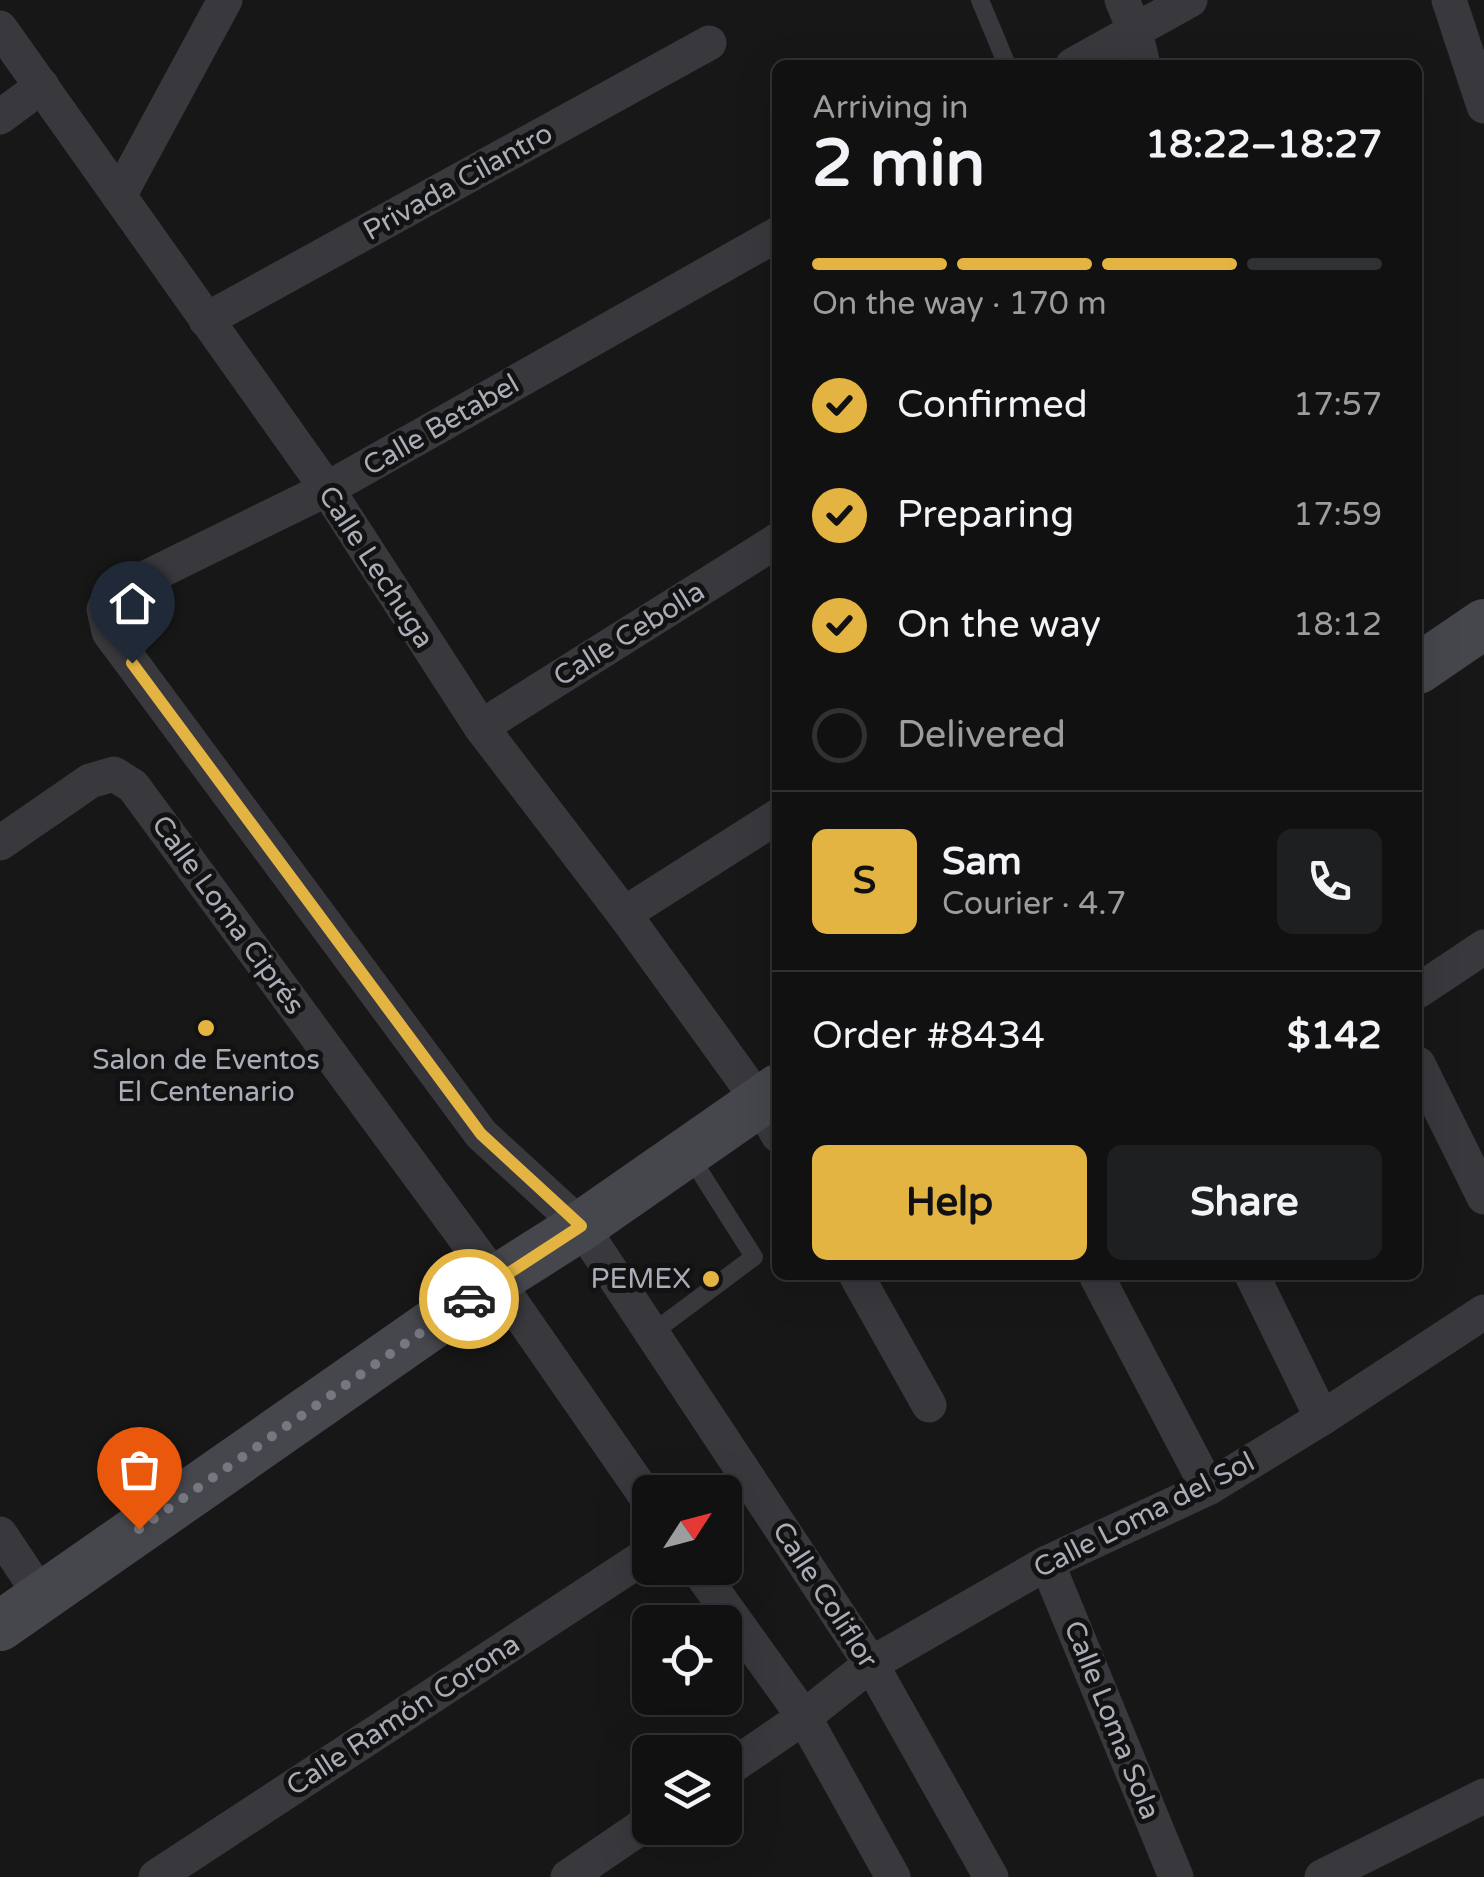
<!DOCTYPE html>
<html lang="en">
<head>
<meta charset="utf-8">
<style>
	body { margin:0; font-family:"Varela Round",sans-serif; background:#1e1f20; color:#f1f3f6; height:100vh; display:flex; flex-direction:column; font-size:38px; white-space:nowrap }
	* { box-sizing:border-box; margin:0 }
	p { font-size:32px; color:#9c9d9f }
	.icon { flex:none; width:55px; height:55px; fill:none; stroke:currentColor; stroke-width:2; stroke-linecap:round; stroke-linejoin:round }
	.map { position:relative; flex:1; overflow:hidden }
	.sheet { position:absolute; left:772px; top:60px; width:650px; height:1220px; display:flex; flex-direction:column; background:#111112; border-radius:15px; box-shadow:0 10px 40px #0002,0 0 0 2px #303132 }
	.sheet>* { flex:none }
	.needle { width:65px; rotate:54deg }
	.fabs { position:absolute; left:632px; top:1475px; display:grid; gap:20px }
	.fabs a { display:grid; place-items:center; width:110px; height:110px; border-radius:15px; background:#111112; box-shadow:0 10px 40px #0002,0 0 0 2px #303132; font-size:50px }
	.pin { position:absolute; display:grid; place-items:center; width:85px; height:85px; color:#fff; margin:-102px -42px; border-radius:50% 50% 50% 0; rotate:-45deg; box-shadow:0 0 10px #0007 }
	.pin .icon { rotate:45deg }
	.courier { position:absolute; display:grid; place-items:center; width:100px; height:100px; margin:-50px; border:8px solid #e4b443; border-radius:50%; background:#fff; color:#222; box-shadow:0 2px 12px #0007 }
	.summary em { font-style:normal; font-weight:700 }
	.summary div { display:flex; flex-direction:column-reverse }
	.summary { display:flex; align-items:center; justify-content:space-between; height:170px; padding:0 40px }
	h1 { font-size:65px; font-weight:700; line-height:75px }
	.bar { display:grid; grid-template-columns:repeat(4,1fr); gap:15px 10px; align-content:center; height:120px; padding:0 40px }
	.bar i { height:12px; border-radius:8px; background:#303132 }
	.bar .active { background:#e4b443 }
	.bar p { grid-column:span 4 }
	.line { display:flex; align-items:center; gap:25px; padding:0 40px; border-top:2px solid #303132 }
	.line div { flex:1 }
	.round { display:grid; place-items:center; flex:none; width:105px; height:105px; border-radius:15px; background:#1e1f20 }
	ol { padding:0 40px; list-style:none }
	li { display:flex; align-items:center; gap:30px; height:110px }
	li p { margin-inline-start:auto }
	li .icon { padding:10px; border-radius:50%; background:#e4b443; color:#111; stroke-width:4 }
	li:last-child { color:#9c9d9f }
	li i { width:55px; height:55px; border:5px solid #303132; border-radius:50% }
	.cta { display:flex; gap:20px; margin-top:auto; padding:20px 40px }
	.cta a { flex:1; height:115px; border-radius:15px; background:#e4b443; color:#111; font-size:40px; font-weight:700; line-height:115px; text-align:center }
	.cta a+a { background:#1e1f20; color:#f1f3f6 }
	.map>svg:first-child { display:block }
</style>
</head>
<body>
<div class="map">
<svg width="1484" height="1877" viewBox="0 0 1484 1877">
	<rect width="100%" height="100%" fill="#171718"/>
	<g fill="none" stroke-linecap="round" stroke-linejoin="round">
		<g stroke="#38383d" stroke-width="18">
			<path d="M980,0L1007,65"/>
			<path d="M652,1333L754,1257L690,1156"/>
		</g>
		<g stroke="#38383d" stroke-width="35">
			<path d="M1122,0L1135,31L1143,65"/>
			<path d="M1449,0L1484,106"/>
			<path d="M0,28L327,489L481,727L624,914L759,1101L778,1135"/>
			<path d="M1073,65L1190,0"/>
			<path d="M0,117L42,86"/>
			<path d="M119,196L225,0"/>
			<path d="M778,234L327,489L113,594L104,609L109,632L481,1134L581,1226L871,1664L991,1877"/>
			<path d="M206,320L709,43"/>
			<path d="M481,727L778,540"/>
			<path d="M0,843L90,781L114,774L133,786L496,1280L650,1502"/>
			<path d="M624,914L778,816"/>
			<path d="M1418,991L1484,947"/>
			<path d="M1418,1064L1484,1197"/>
			<path d="M856,1275L929,1405"/>
			<path d="M1252,1275L1322,1418"/>
			<path d="M1097,1277L1208,1488"/>
			<path d="M0,1534L42,1597"/>
			<path d="M1047,1563L1176,1877"/>
			<path d="M697,1568L804,1717L893,1877"/>
			<path d="M725,1771L804,1717L871,1664L1047,1563L1208,1488L1322,1418L1484,1312"/>
			<path d="M156,1877L650,1553"/>
			<path d="M568,1877L650,1821"/>
			<path d="M1322,1877L1484,1796"/>
		</g>
		<g stroke="#46474d" stroke-width="50">
			<path d="M1418,669L1484,624"/>
			<path d="M0,1626L496,1280L581,1226L778,1089"/>
		</g>
	</g>
	<g fill="none" stroke-linecap="round" stroke-linejoin="round">
		<path stroke="#77787f" stroke-width="10" stroke-dasharray="0 18" d="M139,1529L469,1299"/>
		<path stroke="#e4b443" stroke-width="12" d="M132,663L481,1134L581,1226L469,1299"/>
	</g>
	<g fill="#e4b443" stroke="#121213" stroke-width="4">
		<circle cx="206" cy="1028" r="10"/>
		<circle cx="711" cy="1279" r="10"/>
	</g>
	<g text-anchor="middle" dominant-baseline="central" stroke-width="10" stroke-linejoin="round" paint-order="stroke">
		<g font-size="28" fill="#aaadb7" stroke="#121213">
			<text transform="translate(458 182) rotate(-29)">Privada Cilantro</text>
			<text transform="translate(441 425) rotate(-30)">Calle Betabel</text>
			<text transform="translate(376 567) rotate(57)">Calle Lechuga</text>
			<text transform="translate(629 634) rotate(-32)">Calle Cebolla</text>
			<text transform="translate(228 915) rotate(54)">Calle Loma Ciprés</text>
			<text transform="translate(1144 1515) rotate(-27)">Calle Loma del Sol</text>
			<text transform="translate(825 1595) rotate(57)">Calle Coliflor</text>
			<text transform="translate(403 1715) rotate(-33)">Calle Ramón Corona</text>
			<text transform="translate(1112 1720) rotate(68)">Calle Loma Sola</text>
		</g>
		<g font-size="28" fill="#aaadb7" stroke="#121213">
			<text x="206" y="1060">Salon de Eventos<tspan x="206" dy="32">El Centenario</tspan></text>
			<text x="691" y="1279" text-anchor="end">PEMEX</text>
		</g>
	</g>
</svg>
<div class="fabs">
<a><svg class="needle" viewBox="-14 -14 28 28"><path d="M0-13l5 13h-10z" fill="#e53935"/><path d="M0 13l5-13h-10z" fill="#9c9d9f"/></svg></a>
<a><svg class="icon" aria-label="locate" viewBox="0 0 24 24"><circle cx="12" cy="12" r="6"/><path d="M12 2v4M12 18v4M2 12h4M18 12h4"/></svg></a>
<a><svg class="icon" aria-label="layers" viewBox="0 0 24 24"><path d="M12 4l9 5-9 5-9-5zM3 14l9 5 9-5"/></svg></a>
</div>
<div class="pin" style="left:139px;top:1529px;background:#ea580c"><svg class="icon" aria-label="bag" viewBox="0 0 24 24"><path d="M5 8h14l-1 12H6zM9 8a3 3 0 0 1 6 0"/></svg></div>
<div class="pin" style="left:132px;top:663px;background:#1f2937"><svg class="icon" aria-label="home" viewBox="0 0 24 24"><path d="M3 11l9-7 9 7M6 9v11h12V9"/></svg></div>
<div class="courier" style="left:469px;top:1299px"><svg class="icon" aria-label="car" viewBox="0 0 24 24"><path d="M5 17H2v-5l4-1 3-4h7l3 4 3 1v5h-3M9 17h6M6 11h13"/><circle cx="7" cy="17" r="2"/><circle cx="17" cy="17" r="2"/></svg></div>
<section class="sheet">
<div class="summary"><div><h1>2 min</h1><p>Arriving in</p></div><em>18:22–18:27</em></div>
<div class="bar"><i class="active"></i><i class="active"></i><i class="active"></i><i></i><p>On the way · 170 m</p></div>
<ol>
<li><svg class="icon" aria-label="check" viewBox="0 0 24 24"><path d="M5 12l5 5 9-10"/></svg>Confirmed<p>17:57</p></li>
<li><svg class="icon" aria-label="check" viewBox="0 0 24 24"><path d="M5 12l5 5 9-10"/></svg>Preparing<p>17:59</p></li>
<li><svg class="icon" aria-label="check" viewBox="0 0 24 24"><path d="M5 12l5 5 9-10"/></svg>On the way<p>18:12</p></li>
<li><i></i>Delivered</li>
</ol>
<div class="line" style="height:180px"><b class="round" style="background:#e4b443;color:#111">S</b><div><b>Sam</b><p>Courier · 4.7</p></div><a class="round"><svg class="icon" aria-label="phone" viewBox="0 0 24 24"><path d="M5 4h4l2 5-3 2q2 4 5 5l2-3 5 2v4C11 20 4 13 5 4z"/></svg></a></div>
<div class="line" style="height:130px"><div>Order #8434</div><b>$142</b></div>
<div class="cta"><a>Help</a><a>Share</a></div>
</section>
</div>
</body>
</html>
